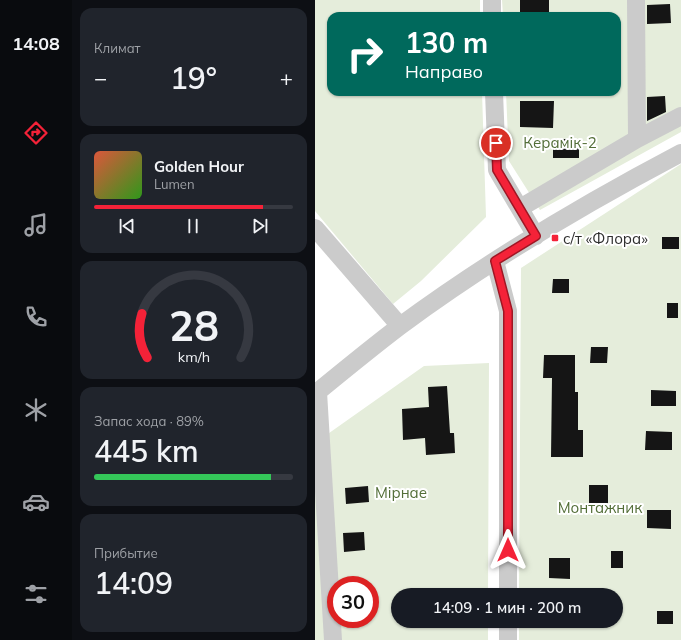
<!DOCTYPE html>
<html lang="ru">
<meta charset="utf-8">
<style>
:root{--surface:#171b24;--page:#20242c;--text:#f1f3f6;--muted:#9ea1a6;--line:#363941;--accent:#f42238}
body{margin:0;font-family:Mulish,sans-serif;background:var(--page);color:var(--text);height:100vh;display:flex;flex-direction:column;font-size:15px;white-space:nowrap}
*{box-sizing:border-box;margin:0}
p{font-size:13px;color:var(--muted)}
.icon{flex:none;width:22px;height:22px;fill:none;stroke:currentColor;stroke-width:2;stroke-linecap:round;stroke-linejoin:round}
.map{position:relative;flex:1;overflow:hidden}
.side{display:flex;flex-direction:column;gap:8px;padding:8px;background:#0d0f14;width:243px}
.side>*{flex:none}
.guide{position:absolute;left:12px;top:12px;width:294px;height:84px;border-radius:12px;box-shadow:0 1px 3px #0004;background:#00695c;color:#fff;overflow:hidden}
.speed{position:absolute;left:12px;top:576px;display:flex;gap:8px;font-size:20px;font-weight:700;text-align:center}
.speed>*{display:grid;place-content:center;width:52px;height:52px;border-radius:50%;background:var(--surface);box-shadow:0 1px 3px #0004;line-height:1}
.speed .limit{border:6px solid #d22;background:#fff;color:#111}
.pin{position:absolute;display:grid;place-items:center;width:34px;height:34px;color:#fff;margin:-17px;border:2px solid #fff;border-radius:50%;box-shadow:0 1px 4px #0007}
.me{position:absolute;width:44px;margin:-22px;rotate:0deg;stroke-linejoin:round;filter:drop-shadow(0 0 3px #0008)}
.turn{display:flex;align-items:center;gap:14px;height:84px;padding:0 12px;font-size:18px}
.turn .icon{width:52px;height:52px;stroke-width:2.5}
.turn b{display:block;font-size:28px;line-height:34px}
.big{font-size:30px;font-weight:600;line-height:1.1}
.side .tile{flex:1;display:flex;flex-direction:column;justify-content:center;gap:6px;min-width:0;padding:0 14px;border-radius:12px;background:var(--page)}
.side .dial{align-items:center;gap:0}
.dial svg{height:104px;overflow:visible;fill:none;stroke:var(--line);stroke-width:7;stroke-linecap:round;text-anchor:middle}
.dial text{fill:var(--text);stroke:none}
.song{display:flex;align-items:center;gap:12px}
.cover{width:48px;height:48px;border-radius:6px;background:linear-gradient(135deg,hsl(10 70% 55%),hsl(110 70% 35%))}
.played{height:4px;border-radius:2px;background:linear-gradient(90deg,var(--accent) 85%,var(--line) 85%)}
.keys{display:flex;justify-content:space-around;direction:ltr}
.heat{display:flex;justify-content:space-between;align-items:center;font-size:22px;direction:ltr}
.charge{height:6px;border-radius:3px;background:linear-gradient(90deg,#34c759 89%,var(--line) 0)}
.trip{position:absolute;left:76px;top:588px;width:232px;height:40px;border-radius:20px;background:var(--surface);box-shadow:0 1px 3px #0004;font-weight:600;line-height:40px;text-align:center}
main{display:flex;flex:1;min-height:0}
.tabs{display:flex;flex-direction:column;width:72px;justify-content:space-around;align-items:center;background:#090b0e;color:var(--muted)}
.tabs .icon{width:28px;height:28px}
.tabs .selected{color:var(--accent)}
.tabs b{font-size:18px;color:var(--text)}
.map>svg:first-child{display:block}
</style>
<main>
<nav class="tabs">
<b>14:08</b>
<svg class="icon selected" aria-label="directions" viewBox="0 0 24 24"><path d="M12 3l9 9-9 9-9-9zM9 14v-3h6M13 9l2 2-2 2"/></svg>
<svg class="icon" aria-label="music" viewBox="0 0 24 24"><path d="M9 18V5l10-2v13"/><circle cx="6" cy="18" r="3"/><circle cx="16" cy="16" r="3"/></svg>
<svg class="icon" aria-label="phone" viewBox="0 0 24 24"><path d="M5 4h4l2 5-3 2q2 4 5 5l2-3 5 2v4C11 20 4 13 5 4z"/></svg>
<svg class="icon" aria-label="climate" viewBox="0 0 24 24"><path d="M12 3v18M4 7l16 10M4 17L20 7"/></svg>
<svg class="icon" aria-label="car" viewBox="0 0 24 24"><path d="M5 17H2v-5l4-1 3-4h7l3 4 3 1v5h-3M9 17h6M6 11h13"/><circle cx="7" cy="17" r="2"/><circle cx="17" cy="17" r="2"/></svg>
<svg class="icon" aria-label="filters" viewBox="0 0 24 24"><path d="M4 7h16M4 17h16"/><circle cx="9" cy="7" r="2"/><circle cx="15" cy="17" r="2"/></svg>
</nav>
<section class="side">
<div class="tile"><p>Климат</p>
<div class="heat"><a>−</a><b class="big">19°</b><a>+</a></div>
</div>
<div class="tile">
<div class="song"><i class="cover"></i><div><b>Golden Hour</b><p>Lumen</p></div></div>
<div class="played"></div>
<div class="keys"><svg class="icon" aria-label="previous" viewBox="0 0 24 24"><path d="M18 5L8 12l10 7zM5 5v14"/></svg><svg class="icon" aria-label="pause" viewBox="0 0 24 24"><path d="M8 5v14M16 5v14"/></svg><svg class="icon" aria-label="next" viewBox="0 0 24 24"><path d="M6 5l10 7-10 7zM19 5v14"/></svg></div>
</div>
<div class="tile dial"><svg viewBox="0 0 100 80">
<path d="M14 69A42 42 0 1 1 86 69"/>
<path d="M14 69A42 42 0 0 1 10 35" stroke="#f42238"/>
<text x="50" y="56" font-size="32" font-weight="700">28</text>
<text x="50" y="72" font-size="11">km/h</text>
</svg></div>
<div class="tile"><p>Запас хода · 89%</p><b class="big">445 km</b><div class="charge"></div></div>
<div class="tile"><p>Прибытие</p><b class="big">14:09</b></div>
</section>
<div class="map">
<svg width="366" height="640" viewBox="0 0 366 640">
<rect width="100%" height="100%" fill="#fff"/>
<path fill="#e5eddb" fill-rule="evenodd" d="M 0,0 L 165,0 L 165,16 L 16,16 L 16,92 L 167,92 L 171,217 L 106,281 L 78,304 L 0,211 Z
M 187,0 L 366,0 L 366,132 L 225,210 L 194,161 L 191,92 L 302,92 L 302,16 L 188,16 Z
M 366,164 L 366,640 L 204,640 L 204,621 L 301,621 L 301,595 L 204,595 L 206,268 Z
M 174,363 L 173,595 L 83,595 L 83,621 L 173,621 L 173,640 L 0,640 L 0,443 L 109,366 ZM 21,585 L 55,585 L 55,619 L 21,619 Z"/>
<path fill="#151515" d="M 205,0 L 234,0 L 234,16 L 205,16 Z
M 355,4 L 356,23 L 332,24 L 332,5 Z
M 350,96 L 351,112 L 332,121 L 332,97 Z
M 205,101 L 239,101 L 238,128 L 205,127 Z
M 238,139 L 264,139 L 264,158 L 238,158 Z
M 347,237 L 364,237 L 364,249 L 347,249 Z
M 238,279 L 254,279 L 254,293 L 237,293 Z
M 352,303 L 363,303 L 363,318 L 352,318 Z
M 276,347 L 293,347 L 292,363 L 275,363 Z
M 229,355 L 260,355 L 260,392 L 263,392 L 263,430 L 268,430 L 268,457 L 236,457 L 237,378 L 228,378 Z
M 132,386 L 135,433 L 139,433 L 140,453 L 111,455 L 110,438 L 88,440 L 87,409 L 114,407 L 113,387 Z
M 336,390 L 361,391 L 361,406 L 336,406 Z
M 331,431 L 357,432 L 357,450 L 330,450 Z
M 274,485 L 293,485 L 293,503 L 274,503 Z
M 53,486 L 54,502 L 31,504 L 30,488 Z
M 332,510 L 356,510 L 356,529 L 332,528 Z
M 49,532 L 50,550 L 29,552 L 28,533 Z
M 296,551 L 308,551 L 308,568 L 296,568 Z
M 234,558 L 255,558 L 255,579 L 234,578 Z
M 342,611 L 358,611 L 358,624 L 342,624 Z"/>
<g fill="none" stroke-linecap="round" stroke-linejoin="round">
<path stroke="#cbcbcb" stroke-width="18" d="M 177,0 L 177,16
M 321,0 L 322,139
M 179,92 L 182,170 L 221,236
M 205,208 L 322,139 L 366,116
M 0,228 L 85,326
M 180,261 L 193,311 L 193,595
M 3,392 L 18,640
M 0,394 C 28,371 56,348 85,326 C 173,261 269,204 366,153
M 193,640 L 193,621"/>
</g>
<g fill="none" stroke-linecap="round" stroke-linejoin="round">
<defs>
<path id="route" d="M 181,143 L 182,170 L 221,236 L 180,261 L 193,311 L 193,550"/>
</defs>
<use href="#route" stroke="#9f1624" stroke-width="10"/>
<use href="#route" stroke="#f42238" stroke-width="7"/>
</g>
<rect fill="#f42238" stroke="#fff" stroke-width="1.5" x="236" y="234" width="8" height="8" rx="2"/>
<g text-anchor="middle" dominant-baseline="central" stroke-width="4" stroke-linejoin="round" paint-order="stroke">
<g font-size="15" fill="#536e38" stroke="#fff">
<text x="245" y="142">Керамік-2</text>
<text x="86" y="492">Мірнае</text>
<text x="285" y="507">Монтажник</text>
</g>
<g font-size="15" fill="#2e2e2e" stroke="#fff" text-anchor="start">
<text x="248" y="238">с/т «Флора»</text>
</g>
</g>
</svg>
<div class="speed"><div class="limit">30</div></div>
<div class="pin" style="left:181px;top:143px;background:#d93025"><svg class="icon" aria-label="arrive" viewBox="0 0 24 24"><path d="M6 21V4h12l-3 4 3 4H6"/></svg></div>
<svg class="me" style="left:193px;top:550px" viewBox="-20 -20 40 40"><path d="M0-17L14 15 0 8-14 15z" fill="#f42238" stroke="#fff" stroke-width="4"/></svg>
<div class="trip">14:09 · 1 мин · 200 m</div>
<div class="guide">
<div class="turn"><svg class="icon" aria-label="right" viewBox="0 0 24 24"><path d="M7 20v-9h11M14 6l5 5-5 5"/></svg><div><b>130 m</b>Направо</div></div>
</div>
</div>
</main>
